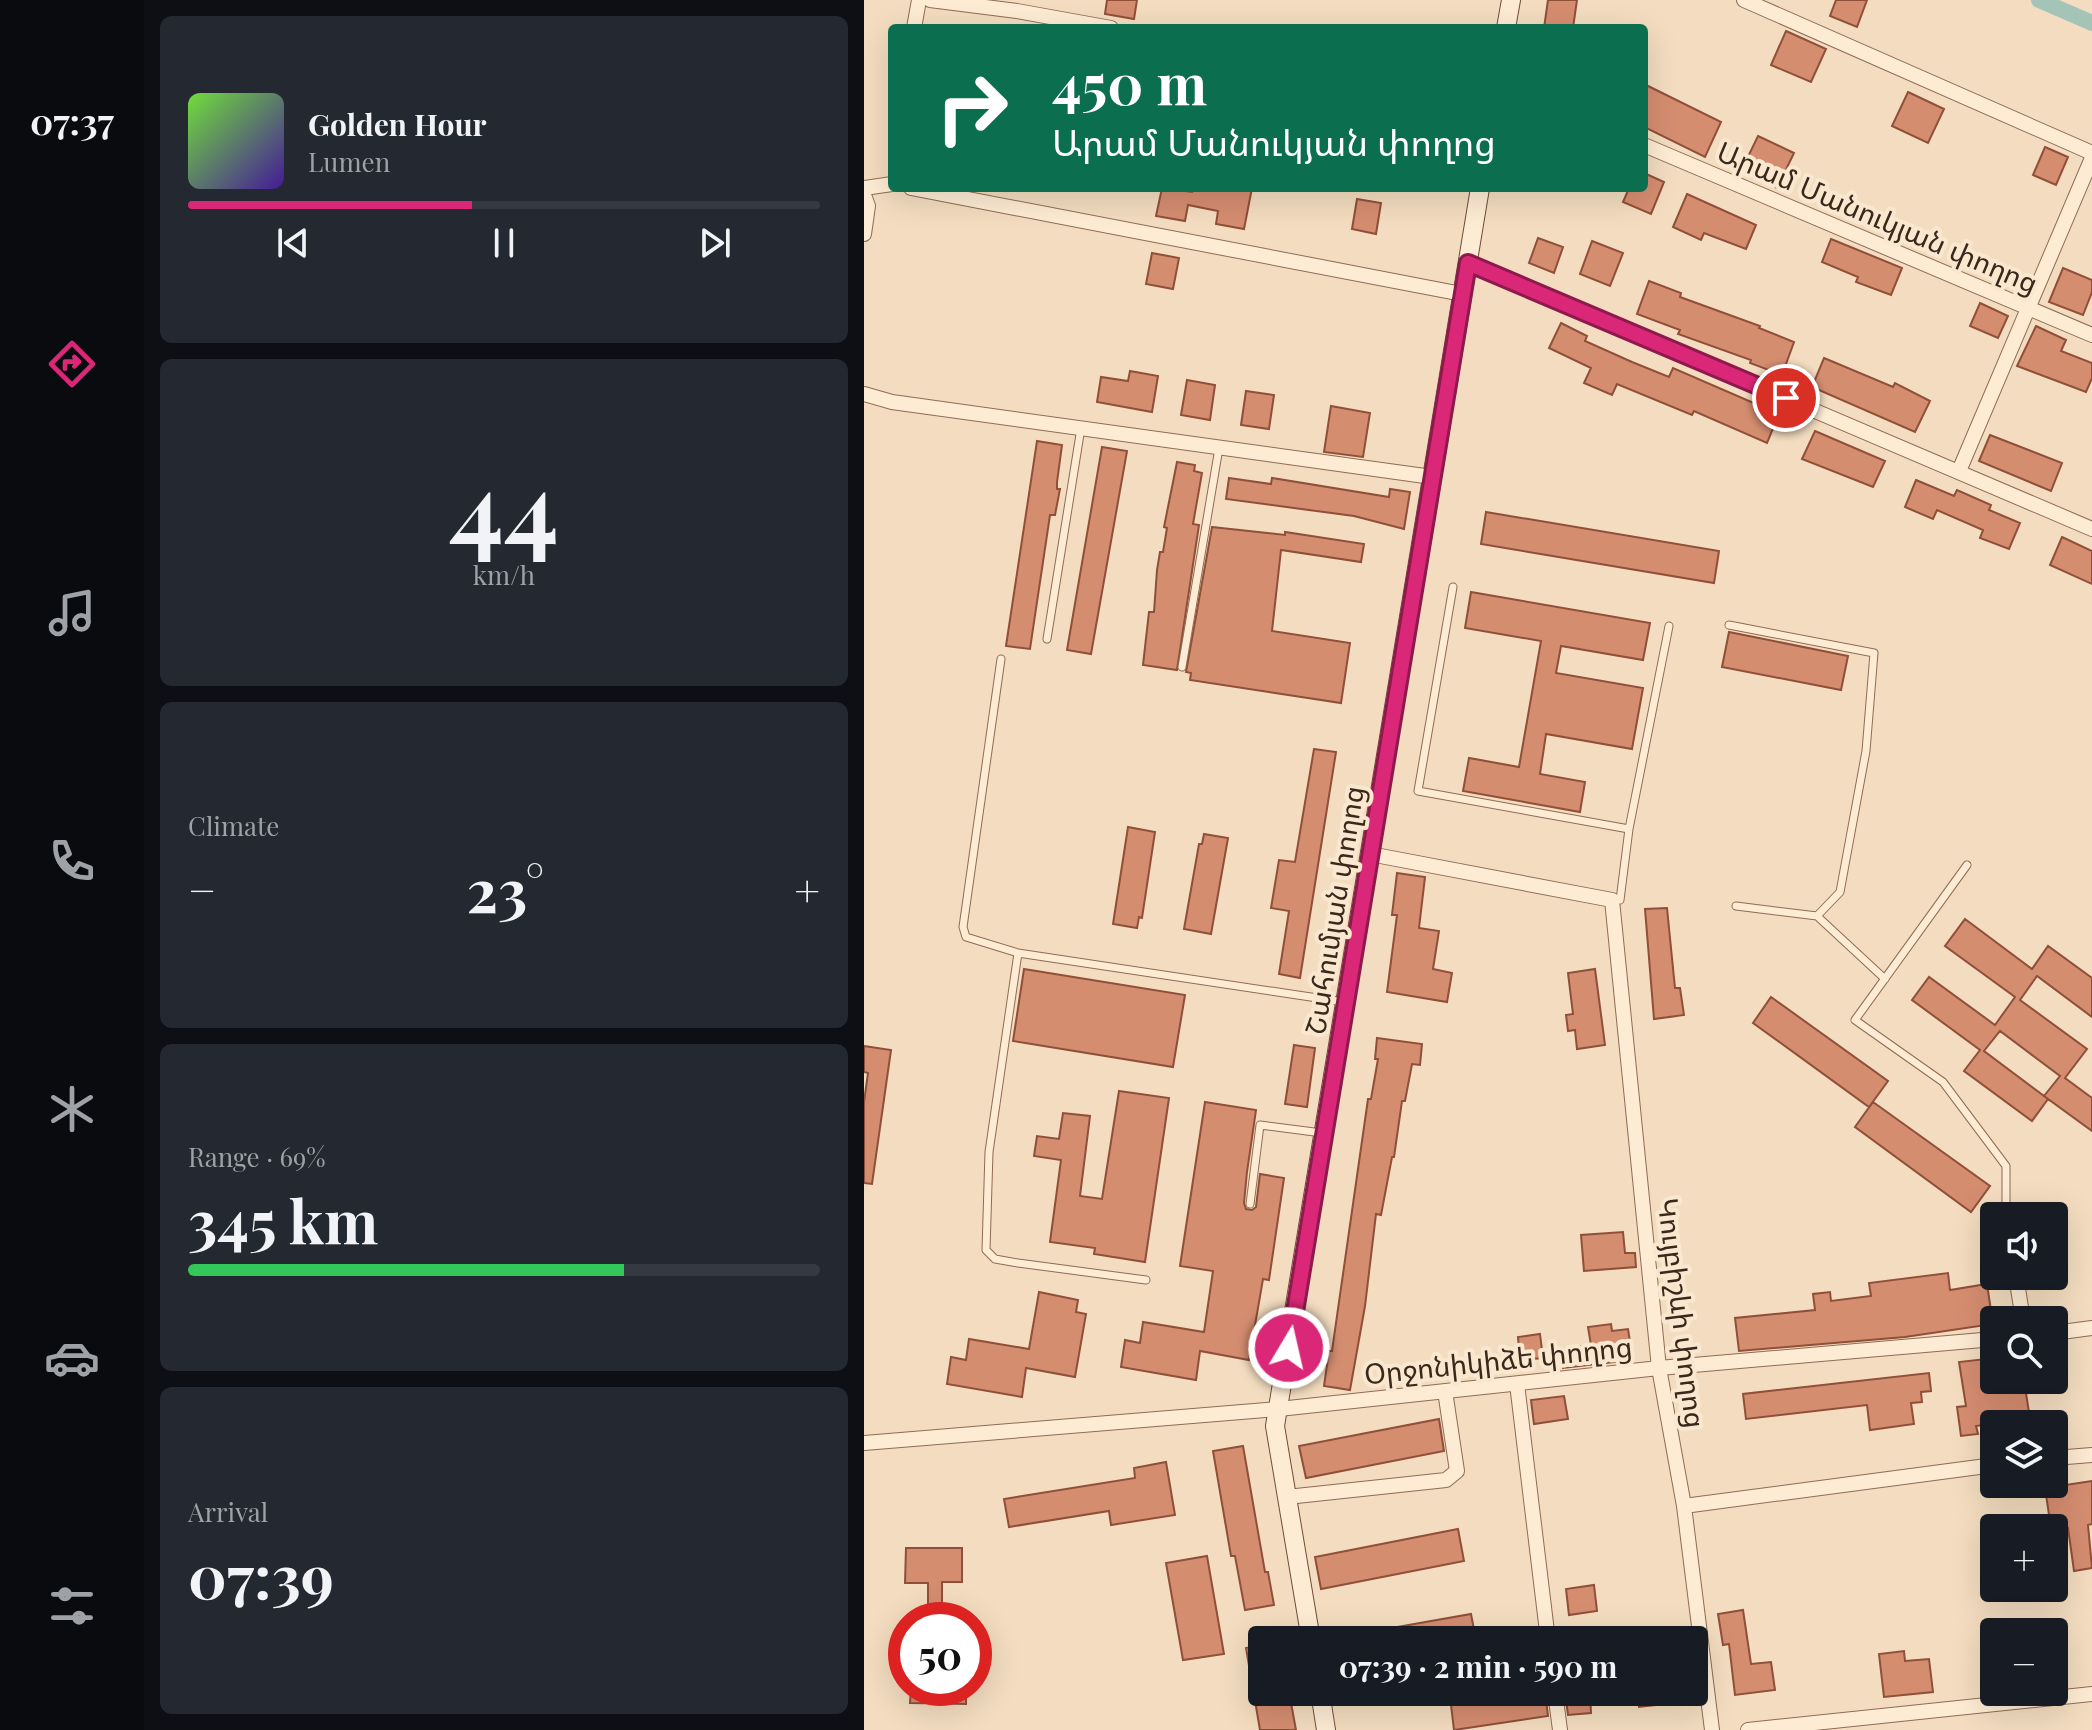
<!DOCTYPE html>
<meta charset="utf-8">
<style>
:root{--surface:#171b24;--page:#242831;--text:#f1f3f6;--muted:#9ea1a6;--line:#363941;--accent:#db2777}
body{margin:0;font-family:"Playfair Display","Noto Sans Armenian",serif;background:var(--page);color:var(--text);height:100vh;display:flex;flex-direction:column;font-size:30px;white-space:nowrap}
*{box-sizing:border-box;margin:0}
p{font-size:26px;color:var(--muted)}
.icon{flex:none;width:44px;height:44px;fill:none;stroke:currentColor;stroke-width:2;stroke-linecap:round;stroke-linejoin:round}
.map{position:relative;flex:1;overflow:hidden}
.panel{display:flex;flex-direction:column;gap:16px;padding:16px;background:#0d0f14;width:720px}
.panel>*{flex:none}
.hud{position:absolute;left:24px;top:24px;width:760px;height:168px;border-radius:8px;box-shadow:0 8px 32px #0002;background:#0b6e4f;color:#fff;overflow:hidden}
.fabs{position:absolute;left:1116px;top:1202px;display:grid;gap:16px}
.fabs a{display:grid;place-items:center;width:88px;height:88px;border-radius:8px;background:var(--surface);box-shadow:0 8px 32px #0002;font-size:40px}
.speed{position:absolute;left:24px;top:1602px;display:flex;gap:16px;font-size:40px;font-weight:700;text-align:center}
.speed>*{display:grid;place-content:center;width:104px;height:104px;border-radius:50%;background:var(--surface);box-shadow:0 8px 32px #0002;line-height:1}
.speed .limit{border:12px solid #d22;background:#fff;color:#111}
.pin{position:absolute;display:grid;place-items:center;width:68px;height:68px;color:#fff;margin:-34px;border:4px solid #fff;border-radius:50%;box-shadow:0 2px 8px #0007}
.me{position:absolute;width:88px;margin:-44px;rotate:9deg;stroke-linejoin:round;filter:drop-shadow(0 0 6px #0008)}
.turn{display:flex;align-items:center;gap:28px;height:168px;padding:0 32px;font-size:36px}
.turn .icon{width:104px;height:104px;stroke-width:2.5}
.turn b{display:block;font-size:56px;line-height:68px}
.big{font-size:60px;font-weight:700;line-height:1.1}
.panel .widget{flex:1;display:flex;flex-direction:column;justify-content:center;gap:12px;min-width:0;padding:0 28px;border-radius:12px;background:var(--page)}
.panel .dial{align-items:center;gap:0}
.dial b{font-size:104px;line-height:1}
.song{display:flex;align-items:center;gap:24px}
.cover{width:96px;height:96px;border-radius:12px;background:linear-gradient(135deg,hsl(100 70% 55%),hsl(260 70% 35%))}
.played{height:8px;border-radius:4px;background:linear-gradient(90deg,var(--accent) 45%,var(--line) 45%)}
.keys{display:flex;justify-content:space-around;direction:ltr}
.heat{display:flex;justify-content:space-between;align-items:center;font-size:44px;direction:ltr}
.charge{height:12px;border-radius:6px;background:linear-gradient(90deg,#34c759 69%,var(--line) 0)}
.trip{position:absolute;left:384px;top:1626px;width:460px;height:80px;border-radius:8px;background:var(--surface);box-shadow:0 8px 32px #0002;font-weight:700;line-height:80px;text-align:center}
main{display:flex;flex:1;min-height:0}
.menu{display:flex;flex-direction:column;width:144px;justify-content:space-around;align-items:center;background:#090b0e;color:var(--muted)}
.menu .icon{width:56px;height:56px}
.menu .on{color:var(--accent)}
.menu b{font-size:36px;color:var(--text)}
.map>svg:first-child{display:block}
</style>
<main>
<nav class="menu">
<b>07:37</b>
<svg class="icon on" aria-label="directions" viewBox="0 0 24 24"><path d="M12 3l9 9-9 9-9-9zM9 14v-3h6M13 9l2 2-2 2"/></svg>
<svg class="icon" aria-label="music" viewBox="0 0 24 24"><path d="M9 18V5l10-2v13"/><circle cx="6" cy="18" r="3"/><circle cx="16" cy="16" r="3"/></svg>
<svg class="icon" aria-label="phone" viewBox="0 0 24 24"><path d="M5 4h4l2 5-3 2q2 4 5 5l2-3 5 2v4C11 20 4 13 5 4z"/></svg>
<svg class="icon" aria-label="climate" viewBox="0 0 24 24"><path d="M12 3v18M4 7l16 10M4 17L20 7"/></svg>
<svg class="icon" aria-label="car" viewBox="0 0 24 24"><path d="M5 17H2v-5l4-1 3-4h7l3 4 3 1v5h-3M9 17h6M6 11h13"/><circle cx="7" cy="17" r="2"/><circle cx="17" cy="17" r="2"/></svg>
<svg class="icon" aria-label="filters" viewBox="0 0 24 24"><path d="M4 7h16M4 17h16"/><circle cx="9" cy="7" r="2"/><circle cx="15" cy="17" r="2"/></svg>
</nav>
<section class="panel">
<div class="widget">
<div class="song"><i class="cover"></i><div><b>Golden Hour</b><p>Lumen</p></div></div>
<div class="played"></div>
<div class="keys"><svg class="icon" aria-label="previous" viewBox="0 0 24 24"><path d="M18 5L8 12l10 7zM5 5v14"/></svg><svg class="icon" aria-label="pause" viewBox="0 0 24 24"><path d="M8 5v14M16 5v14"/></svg><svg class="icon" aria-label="next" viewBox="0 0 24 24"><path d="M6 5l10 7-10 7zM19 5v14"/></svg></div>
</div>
<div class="widget dial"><b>44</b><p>km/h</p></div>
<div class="widget"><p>Climate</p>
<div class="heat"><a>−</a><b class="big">23°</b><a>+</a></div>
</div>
<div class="widget"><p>Range · 69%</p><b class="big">345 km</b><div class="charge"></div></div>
<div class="widget"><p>Arrival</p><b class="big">07:39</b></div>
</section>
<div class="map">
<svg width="1228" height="1730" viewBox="0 0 1228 1730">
<rect width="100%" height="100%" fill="#f3dcbf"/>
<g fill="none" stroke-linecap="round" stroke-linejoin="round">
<path stroke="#a3c4b6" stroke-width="16" d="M 1175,0 L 1228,23"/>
</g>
<path fill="#d58d70" stroke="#904f38" stroke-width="2" d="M 243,0 L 273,0 L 270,19 L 241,14 Z
M 684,0 L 713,0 L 709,28 L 680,28 Z
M 972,0 L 1003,0 L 993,27 L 966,16 Z
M 922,31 L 962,49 L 947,82 L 907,65 Z
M 780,84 L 857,122 L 841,157 L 780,127 Z
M 1044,92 L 1080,109 L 1064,143 L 1028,126 Z
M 894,136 L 930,153 L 913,188 L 877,171 Z
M 1181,147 L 1204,157 L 1192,185 L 1169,175 Z
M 780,173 L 800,182 L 787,214 L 759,202 L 765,188 L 780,188 Z
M 298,188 L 328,192 L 329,188 L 388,188 L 380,229 L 352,224 L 354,211 L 324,205 L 321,221 L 292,216 Z
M 823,194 L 892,225 L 882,249 L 840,233 L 837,240 L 809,227 Z
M 493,199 L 517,203 L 512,234 L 488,229 Z
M 674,238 L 699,247 L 690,273 L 665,263 Z
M 967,239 L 1038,268 L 1027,295 L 992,282 L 994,277 L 958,262 Z
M 728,241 L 759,253 L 746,286 L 716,274 Z
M 288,253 L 315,258 L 309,289 L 282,284 Z
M 1199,268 L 1228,280 L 1228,292 L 1219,315 L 1185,302 Z
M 785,281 L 817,293 L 816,297 L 896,326 L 895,328 L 930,342 L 918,375 L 886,363 L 887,360 L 814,334 L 816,330 L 773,314 Z
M 1116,303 L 1144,316 L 1134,338 L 1106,326 Z
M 697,323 L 723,336 L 721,341 L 768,362 L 805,377 L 809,368 L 915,414 L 903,443 L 830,411 L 828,415 L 753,384 L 748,395 L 720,383 L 727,368 L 685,348 Z
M 1172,326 L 1202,340 L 1197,351 L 1228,363 L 1228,378 L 1222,392 L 1153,366 Z
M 960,358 L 1029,387 L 1031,383 L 1066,401 L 1051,432 L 948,387 Z
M 266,371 L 294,376 L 288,412 L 233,402 L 237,377 L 264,381 Z
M 323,380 L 351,385 L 346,420 L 317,415 Z
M 382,391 L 410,395 L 405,429 L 377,425 Z
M 467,406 L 506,413 L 499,457 L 460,452 Z
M 951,431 L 1021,461 L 1009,487 L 938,459 Z
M 1126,435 L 1198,463 L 1187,491 L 1115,461 Z
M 173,441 L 198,445 L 193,482 L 193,489 L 196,489 L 191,515 L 186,515 L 166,649 L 142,646 Z
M 238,447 L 263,451 L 227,654 L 203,650 Z
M 313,462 L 331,465 L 330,471 L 338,473 L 329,524 L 335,525 L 313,670 L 279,665 L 285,612 L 290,612 L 293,570 L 296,552 L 299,552 L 303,528 L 300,527 Z
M 365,478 L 407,484 L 408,478 L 525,497 L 526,489 L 546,492 L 540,529 L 490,516 L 362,499 Z
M 1052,480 L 1090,496 L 1093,490 L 1127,505 L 1125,510 L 1156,523 L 1145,549 L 1116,538 L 1119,530 L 1073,510 L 1069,519 L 1041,507 Z
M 622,512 L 855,551 L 850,583 L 617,544 Z
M 348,527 L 421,535 L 421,532 L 500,544 L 497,562 L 417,550 L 408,631 L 486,643 L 477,703 L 326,680 L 327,673 L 322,672 Z
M 1198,537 L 1228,551 L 1228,584 L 1186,565 Z
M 607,592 L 786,623 L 779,660 L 697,646 L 692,673 L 779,688 L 768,749 L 682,734 L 676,774 L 721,782 L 716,812 L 599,791 L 605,758 L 655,767 L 677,641 L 601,628 Z
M 865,632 L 984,656 L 977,690 L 858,667 Z
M 450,749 L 472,752 L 436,978 L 415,974 L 425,911 L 407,908 L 415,860 L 431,862 Z
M 264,827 L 291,832 L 278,918 L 275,917 L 273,928 L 249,924 Z
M 340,834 L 364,838 L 347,934 L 320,929 L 335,844 L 338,844 Z
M 533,873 L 561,877 L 555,928 L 575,931 L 569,969 L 588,973 L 583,1002 L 523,992 L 533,915 L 528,915 Z
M 803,908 L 811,988 L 816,988 L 820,1015 L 790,1019 L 781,909 Z
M 1101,919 L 1168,969 L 1184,946 L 1228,978 L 1228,1017 L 1173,976 L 1156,1000 L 1223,1049 L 1201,1078 L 1228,1098 L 1228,1131 L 1180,1096 L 1196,1076 L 1136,1031 L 1120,1051 L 1184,1099 L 1168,1121 L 1100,1071 L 1116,1050 L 1048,1000 L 1065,977 L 1131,1025 L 1151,997 L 1081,946 Z
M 160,969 L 321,995 L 309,1067 L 149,1041 Z
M 731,969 L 741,1045 L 713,1049 L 711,1030 L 704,1031 L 702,1015 L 709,1014 L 704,973 Z
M 907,997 L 1024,1081 L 1005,1107 L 889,1023 Z
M 513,1038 L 558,1044 L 556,1065 L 548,1064 L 541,1101 L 538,1101 L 530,1157 L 528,1157 L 517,1215 L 512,1214 L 501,1306 L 486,1390 L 460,1386 L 465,1351 L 468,1351 L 504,1099 L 507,1099 L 514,1059 L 511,1059 Z
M 430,1045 L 451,1048 L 443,1107 L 421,1104 Z
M 0,1046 L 27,1050 L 8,1184 L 0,1183 L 0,1102 L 4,1073 L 0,1072 Z
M 255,1091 L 305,1098 L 281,1262 L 230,1254 L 231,1248 L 186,1242 L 197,1160 L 170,1156 L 173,1136 L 195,1139 L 199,1113 L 226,1116 L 216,1196 L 238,1199 Z
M 341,1102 L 392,1110 L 383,1172 L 380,1203 L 382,1209 L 388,1210 L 392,1207 L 396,1174 L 420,1178 L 405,1280 L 399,1279 L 385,1360 L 336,1351 L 332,1380 L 257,1367 L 261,1340 L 276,1343 L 279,1322 L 340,1332 L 349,1271 L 316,1266 Z
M 1009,1102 L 1126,1186 L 1107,1212 L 991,1127 Z
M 759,1232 L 761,1253 L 771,1253 L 772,1267 L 720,1271 L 717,1235 Z
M 1084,1273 L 1086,1290 L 1123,1284 L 1129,1324 L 1041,1337 L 875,1351 L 871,1318 L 951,1310 L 949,1294 L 966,1292 L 967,1301 L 1007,1296 L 1005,1283 Z
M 175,1292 L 214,1300 L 212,1312 L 222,1314 L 211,1377 L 162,1368 L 158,1397 L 83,1384 L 87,1357 L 102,1360 L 105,1339 L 165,1349 Z
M 747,1324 L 748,1331 L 764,1329 L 769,1360 L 699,1368 L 696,1349 L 727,1345 L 724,1327 Z
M 676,1334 L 679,1358 L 656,1360 L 654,1337 Z
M 1130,1358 L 1130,1380 L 1160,1380 L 1166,1419 L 1112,1426 L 1114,1434 L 1097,1436 L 1093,1407 L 1102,1406 L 1095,1362 Z
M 1065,1373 L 1067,1391 L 1057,1392 L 1058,1402 L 1047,1403 L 1050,1424 L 1006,1430 L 1003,1405 L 882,1419 L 879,1394 Z
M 700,1396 L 704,1419 L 670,1424 L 667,1400 Z
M 575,1419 L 580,1451 L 442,1478 L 435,1446 Z
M 379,1446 L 401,1572 L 404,1572 L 410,1605 L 381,1610 L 371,1556 L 367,1556 L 349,1451 Z
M 302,1462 L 311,1515 L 247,1525 L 245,1511 L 145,1527 L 140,1499 L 271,1478 L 270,1468 Z
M 1228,1481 L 1228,1524 L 1224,1525 L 1228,1568 L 1210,1571 L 1204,1528 L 1190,1530 L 1187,1528 L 1181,1488 Z
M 594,1529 L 600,1561 L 457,1589 L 451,1557 Z
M 42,1548 L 98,1548 L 98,1582 L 78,1582 L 78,1620 L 64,1620 L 64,1583 L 41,1583 Z
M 343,1556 L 360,1654 L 319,1660 L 302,1563 Z
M 730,1585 L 733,1611 L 705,1615 L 702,1589 Z
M 879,1610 L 887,1664 L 907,1662 L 911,1690 L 871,1695 L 865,1644 L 859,1645 L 854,1614 Z
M 607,1614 L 612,1640 L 499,1640 L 499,1633 Z
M 398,1645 L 398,1692 L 425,1692 L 432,1730 L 396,1730 L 382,1648 Z
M 1040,1651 L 1041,1661 L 1065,1659 L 1069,1692 L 1020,1697 L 1015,1654 Z
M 47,1688 L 102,1688 L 102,1704 L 46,1703 Z
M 624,1692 L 681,1692 L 684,1716 L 590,1730 L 587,1705 L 625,1701 Z
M 701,1692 L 726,1692 L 727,1713 L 704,1715 Z
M 773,1692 L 826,1692 L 827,1701 L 775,1707 Z"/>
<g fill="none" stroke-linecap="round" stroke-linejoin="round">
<defs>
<path id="service" d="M 589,587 L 554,791 L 765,829
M 865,625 L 1010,653 L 1002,751 L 976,892 L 953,916
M 183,639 L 217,428
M 137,659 L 99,927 L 102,937 L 154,953 L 480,1002
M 318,667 L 355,448
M 1103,865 L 991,1020 L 1079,1082 L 1142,1166 L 1142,1216
M 756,900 L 765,829 L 805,626
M 872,906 L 953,916 L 1021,979
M 154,953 L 125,1152 L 122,1250 L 131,1259 L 154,1263 L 282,1280
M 386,1204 L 396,1125 L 458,1133"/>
<path id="minor" d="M 66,0 L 153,11 L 247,28
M 880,0 L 1228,153
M 50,28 L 55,0
M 780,145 L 1228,335
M 0,188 L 28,184
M 47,188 L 598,294
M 0,195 L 4,206 L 0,234
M 604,263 L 1228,529
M 0,394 L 28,402 L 568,477
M 1095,471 L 1228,158
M 506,854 L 748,900 L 795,1368 L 820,1506 L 848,1730
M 1152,1276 L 1159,1320
M 1190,1333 L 1228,1328
M 653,1384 L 684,1640
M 0,1443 L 415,1409 L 795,1368 L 1130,1339
M 1190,1458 L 1228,1455
M 423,1497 L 582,1480 L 593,1471 L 581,1391
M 820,1506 L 1130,1465
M 691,1692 L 696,1730
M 884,1730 L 1228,1694"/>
<path id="secondary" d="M 642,28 L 647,0
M 447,1640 L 411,1426 L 616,188
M 456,1692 L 462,1730"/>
</defs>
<use href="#service" stroke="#8e6c55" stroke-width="9"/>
<use href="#minor" stroke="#8e6c55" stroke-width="16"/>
<use href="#secondary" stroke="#6f4d38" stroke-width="20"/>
<use href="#service" stroke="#fdebd3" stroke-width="7"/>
<use href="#minor" stroke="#fdebd3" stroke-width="14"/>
<use href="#secondary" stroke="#fdebd3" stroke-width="18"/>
</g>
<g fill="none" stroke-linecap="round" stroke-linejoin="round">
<defs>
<path id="route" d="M 425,1348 L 604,263 L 922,398"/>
</defs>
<use href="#route" stroke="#8e194d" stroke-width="20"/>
<use href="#route" stroke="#db2777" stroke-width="14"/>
</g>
<g text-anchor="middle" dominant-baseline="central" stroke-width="8" stroke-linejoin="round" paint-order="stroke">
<g font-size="28" fill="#3c271b" stroke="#f9e8cf">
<text transform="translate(1014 216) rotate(23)">Արամ Մանուկյան փողոց</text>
<text transform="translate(469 910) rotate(-81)">Շահումյան փողոց</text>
<text transform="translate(819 1313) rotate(83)">Կույբիշևի փողոց</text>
<text transform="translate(634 1359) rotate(-6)">Օրջոնիկիձե փողոց</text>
</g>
</g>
</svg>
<div class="fabs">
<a><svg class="icon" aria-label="sound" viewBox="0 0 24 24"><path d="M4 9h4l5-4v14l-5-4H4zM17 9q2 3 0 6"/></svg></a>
<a><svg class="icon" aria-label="search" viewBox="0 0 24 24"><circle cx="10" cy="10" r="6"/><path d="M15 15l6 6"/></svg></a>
<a><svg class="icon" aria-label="layers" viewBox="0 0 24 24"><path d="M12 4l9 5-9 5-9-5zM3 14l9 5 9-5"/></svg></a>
<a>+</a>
<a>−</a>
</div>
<div class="speed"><div class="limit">50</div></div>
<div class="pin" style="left:922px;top:398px;background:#d93025"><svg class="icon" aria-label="arrive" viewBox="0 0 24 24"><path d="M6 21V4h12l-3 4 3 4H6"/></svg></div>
<svg class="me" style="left:425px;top:1348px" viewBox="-20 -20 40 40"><circle r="17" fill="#db2777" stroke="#fff" stroke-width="3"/><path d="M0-11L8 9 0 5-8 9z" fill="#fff"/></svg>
<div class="trip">07:39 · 2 min · 590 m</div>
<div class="hud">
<div class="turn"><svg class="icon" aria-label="right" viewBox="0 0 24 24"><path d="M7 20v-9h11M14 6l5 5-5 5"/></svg><div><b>450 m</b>Արամ Մանուկյան փողոց</div></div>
</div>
</div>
</main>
